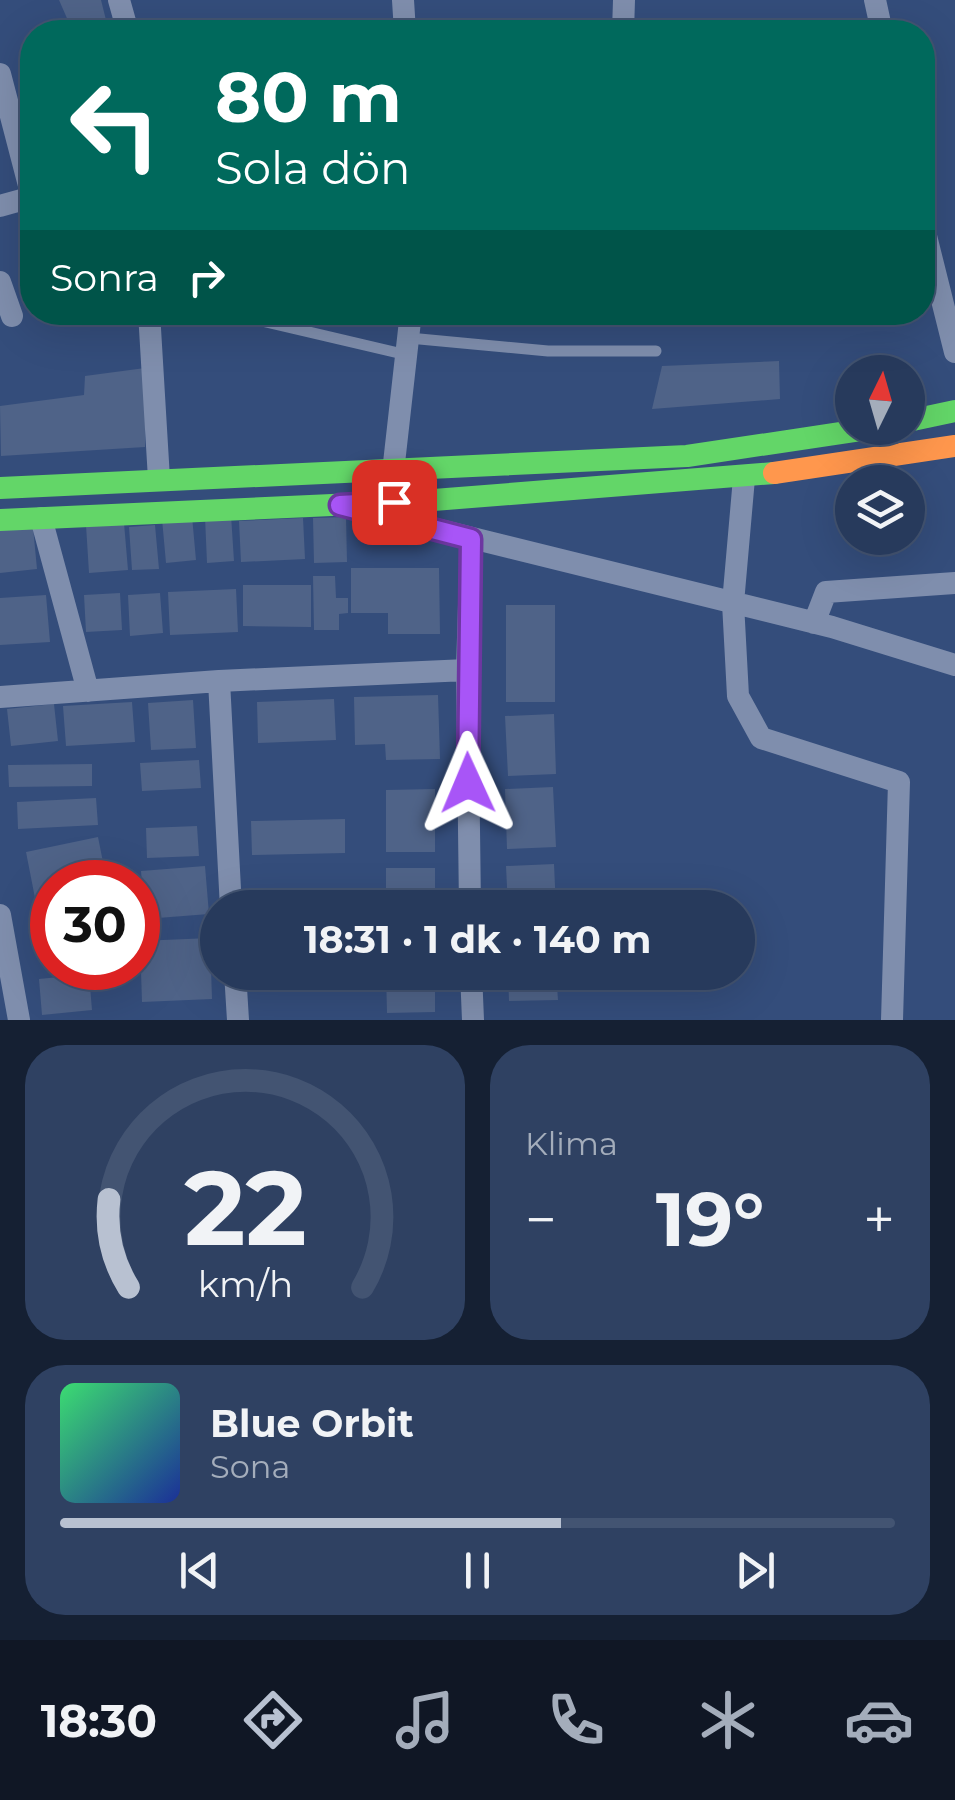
<!DOCTYPE html>
<html lang="tr">
<meta charset="utf-8">
<style>
:root{--surface:#273a5c;--page:#2f4162;--text:#f1f3f6;--muted:#a4adbb;--line:#435472;--accent:#b8c1d1}
body{margin:0;font-family:Montserrat,sans-serif;background:var(--page);color:var(--text);height:100vh;display:flex;flex-direction:column;font-size:38px;white-space:nowrap}
*{box-sizing:border-box;margin:0}
p{font-size:32px;color:var(--muted)}
.icon{flex:none;width:55px;height:55px;fill:none;stroke:currentColor;stroke-width:2;stroke-linecap:round;stroke-linejoin:round}
.map{position:relative;height:1020px;overflow:hidden}
.sheet{display:flex;flex-direction:column;gap:25px;padding:25px;background:#152033;flex:1}
.sheet>*{flex:none}
.hud{position:absolute;left:20px;top:20px;width:915px;height:305px;border-radius:40px;box-shadow:0 10px 40px #0002,0 0 0 2px var(--line);background:#00695c;color:#fff;overflow:hidden}
.needle{width:65px;rotate:5deg}
.tools{position:absolute;left:835px;top:355px;display:grid;gap:20px}
.tools a{display:grid;place-items:center;width:90px;height:90px;border-radius:50%;background:var(--surface);box-shadow:0 10px 40px #0002,0 0 0 2px var(--line);font-size:50px}
.speed{position:absolute;left:30px;top:860px;display:flex;gap:20px;font-size:50px;font-weight:700;text-align:center}
.speed>*{display:grid;place-content:center;width:130px;height:130px;border-radius:50%;background:var(--surface);box-shadow:0 10px 40px #0002,0 0 0 2px var(--line);line-height:1}
.speed .limit{border:15px solid #d22;background:#fff;color:#111}
.pin{position:absolute;display:grid;place-items:center;width:85px;height:85px;color:#fff;margin:-42px;border-radius:20px;box-shadow:0 5px 15px #0006}
.me{position:absolute;width:110px;margin:-55px;rotate:359deg;stroke-linejoin:round;filter:drop-shadow(0 0 8px #0008)}
.turn{display:flex;align-items:center;gap:35px;height:210px;padding:0 30px;font-size:45px}
.turn .icon{width:130px;height:130px;stroke-width:2.5}
.turn b{display:block;font-size:70px;line-height:85px}
.then{display:flex;align-items:center;height:95px;padding:0 30px;background:#0003;gap:20px;font-size:38px}
.big{font-size:75px;font-weight:700;line-height:1.1}
.sheet .card{flex:1;display:flex;flex-direction:column;justify-content:center;gap:15px;min-width:0;padding:0 35px;border-radius:40px;background:var(--page)}
.sheet .dial{align-items:center;gap:0}
.dial svg{height:260px;overflow:visible;fill:none;stroke:var(--line);stroke-width:7;stroke-linecap:round;text-anchor:middle}
.dial text{fill:var(--text);stroke:none}
.song{display:flex;align-items:center;gap:30px}
.cover{width:120px;height:120px;border-radius:15px;background:linear-gradient(135deg,hsl(140 70% 55%),hsl(230 70% 35%))}
.played{height:10px;border-radius:5px;background:linear-gradient(90deg,var(--accent) 60%,var(--line) 60%)}
.keys{display:flex;justify-content:space-around;direction:ltr}
.heat{display:flex;justify-content:space-between;align-items:center;font-size:55px;direction:ltr}
.sheet .tiles{flex:1;display:grid;gap:25px;grid-template-columns:1fr 1fr}
.card:last-child{grid-column:span 2}
.trip{position:absolute;left:200px;top:890px;width:555px;height:100px;border-radius:50px;background:var(--surface);box-shadow:0 10px 40px #0002,0 0 0 2px var(--line);font-weight:700;line-height:100px;text-align:center}
.tabs{display:flex;height:160px;justify-content:space-around;align-items:center;background:#101725;color:var(--muted)}
.tabs .icon{width:70px;height:70px}
.tabs .selected{color:var(--accent)}
.tabs b{font-size:45px;color:var(--text)}
.map>svg:first-child{display:block}
</style>
<div class="map">
<svg width="955" height="1020" viewBox="0 0 955 1020">
<rect width="100%" height="100%" fill="#344d7b"/>
<path fill="#4f6388" d="M 59,0 L 101,0 L 109,32 L 73,32 Z
M 779,361 L 780,399 L 652,409 L 662,366 Z
M 145,368 L 145,447 L 1,456 L 0,406 L 84,395 L 85,376 Z
M 231,515 L 234,561 L 207,563 L 205,517 Z
M 192,516 L 196,560 L 166,563 L 162,519 Z
M 346,517 L 347,562 L 314,563 L 313,518 Z
M 303,518 L 305,559 L 241,562 L 239,521 Z
M 124,523 L 128,570 L 89,573 L 86,525 Z
M 155,525 L 159,569 L 132,570 L 129,527 Z
M 33,527 L 37,569 L 0,573 L 0,530 Z
M 351,568 L 439,568 L 440,634 L 388,634 L 388,613 L 351,613 Z
M 313,576 L 335,576 L 336,598 L 348,598 L 348,613 L 339,614 L 339,630 L 314,630 Z
M 243,585 L 311,585 L 311,627 L 243,626 Z
M 236,589 L 238,632 L 170,635 L 168,592 Z
M 120,593 L 122,630 L 86,632 L 84,595 Z
M 160,593 L 163,633 L 130,636 L 128,595 Z
M 46,595 L 50,642 L 0,645 L 0,598 Z
M 506,605 L 555,605 L 555,702 L 506,702 Z
M 438,695 L 440,759 L 386,760 L 385,744 L 355,745 L 354,697 Z
M 334,699 L 336,740 L 258,743 L 257,702 Z
M 193,700 L 196,748 L 151,750 L 148,703 Z
M 132,702 L 135,742 L 66,746 L 63,706 Z
M 54,704 L 58,741 L 11,746 L 7,709 Z
M 554,714 L 556,774 L 508,776 L 505,716 Z
M 199,760 L 201,788 L 142,791 L 140,763 Z
M 92,764 L 92,786 L 9,787 L 8,765 Z
M 553,787 L 556,847 L 507,849 L 505,789 Z
M 435,789 L 435,852 L 386,852 L 386,790 Z
M 96,798 L 98,825 L 18,829 L 17,802 Z
M 345,819 L 345,853 L 252,855 L 251,821 Z
M 197,826 L 199,856 L 147,858 L 146,828 Z
M 98,837 L 107,882 L 52,882 L 52,895 L 35,898 L 26,852 Z
M 554,864 L 556,908 L 508,908 L 506,866 Z
M 205,866 L 209,914 L 145,919 L 141,871 Z
M 386,868 L 435,868 L 435,908 L 386,908 Z
M 52,907 L 52,937 L 35,939 L 32,909 Z
M 210,938 L 212,999 L 142,1002 L 140,941 Z
M 386,972 L 435,972 L 435,1012 L 387,1013 Z
M 508,972 L 556,972 L 558,1000 L 509,1001 Z
M 89,974 L 92,1010 L 42,1015 L 39,979 Z"/>
<g fill="none" stroke-linecap="round" stroke-linejoin="round">
<path stroke="#7f8ead" stroke-width="11" d="M 224,312 L 407,355
M 409,338 L 548,351 L 656,351"/>
<path stroke="#7f8ead" stroke-width="22" d="M 119,0 L 128,32
M 403,0 L 405,32
M 875,0 L 882,32
M 623,32 L 624,0
M 0,74 L 32,197 L 0,206
M 922,220 L 955,352
M 0,282 L 12,316
M 149,312 L 159,479
M 393,472 L 411,312
M 744,478 L 733,603 L 738,696 L 761,738 L 899,782 L 892,1020
M 363,511 L 832,627 L 955,665
M 41,518 L 88,691
M 814,623 L 826,592 L 955,583
M 219,681 L 231,908
M 0,697 L 219,681 L 467,670
M 470,908 L 467,670 L 471,539
M 0,915 L 19,1020
M 235,972 L 238,1020
M 471,972 L 473,1020"/>
<path stroke="#63d668" stroke-width="22" d="M 908,421 L 955,411
M 0,488 L 687,456 L 874,428
M 0,520 L 421,501 L 774,473"/>
<path stroke="#ff974d" stroke-width="22" d="M 774,473 L 955,446"/>
</g>
<g fill="none" stroke-linecap="round" stroke-linejoin="round">
<defs>
<path id="route" d="M 394,502 L 340,505 L 471,539 L 468,783"/>
</defs>
<use href="#route" stroke="#6d37a1" stroke-width="25"/>
<use href="#route" stroke="#a855f7" stroke-width="18"/>
</g>
</svg>
<div class="tools">
<a><svg class="needle" viewBox="-14 -14 28 28"><path d="M0-13l5 13h-10z" fill="#e53935"/><path d="M0 13l5-13h-10z" fill="#a4adbb"/></svg></a>
<a><svg class="icon" aria-label="layers" viewBox="0 0 24 24"><path d="M12 4l9 5-9 5-9-5zM3 14l9 5 9-5"/></svg></a>
</div>
<div class="speed"><div class="limit">30</div></div>
<div class="pin" style="left:394px;top:502px;background:#d93025"><svg class="icon" aria-label="arrive" viewBox="0 0 24 24"><path d="M6 21V4h12l-3 4 3 4H6"/></svg></div>
<svg class="me" style="left:468px;top:783px" viewBox="-20 -20 40 40"><path d="M0-17L14 15 0 8-14 15z" fill="#a855f7" stroke="#fff" stroke-width="4"/></svg>
<div class="trip">18:31 · 1 dk · 140 m</div>
<div class="hud">
<div class="turn"><svg class="icon" aria-label="left" viewBox="0 0 24 24"><path d="M17 20v-9H6M10 6l-5 5 5 5"/></svg><div><b>80 m</b>Sola dön</div></div>
<div class="then">Sonra<svg class="icon" aria-label="right" viewBox="0 0 24 24"><path d="M7 20v-9h11M14 6l5 5-5 5"/></svg></div>
</div>
</div>
<section class="sheet">
<div class="tiles">
<div class="card dial"><svg viewBox="0 0 100 80">
<path d="M14 69A42 42 0 1 1 86 69"/>
<path d="M14 69A42 42 0 0 1 8 42" stroke="#b8c1d1"/>
<text x="50" y="56" font-size="32" font-weight="700">22</text>
<text x="50" y="72" font-size="11">km/h</text>
</svg></div>
<div class="card"><p>Klima</p>
<div class="heat"><a>−</a><b class="big">19°</b><a>+</a></div>
</div>
<div class="card">
<div class="song"><i class="cover"></i><div><b>Blue Orbit</b><p>Sona</p></div></div>
<div class="played"></div>
<div class="keys"><svg class="icon" aria-label="previous" viewBox="0 0 24 24"><path d="M18 5L8 12l10 7zM5 5v14"/></svg><svg class="icon" aria-label="pause" viewBox="0 0 24 24"><path d="M8 5v14M16 5v14"/></svg><svg class="icon" aria-label="next" viewBox="0 0 24 24"><path d="M6 5l10 7-10 7zM19 5v14"/></svg></div>
</div>
</div>
</section>
<nav class="tabs">
<b>18:30</b>
<svg class="icon selected" aria-label="directions" viewBox="0 0 24 24"><path d="M12 3l9 9-9 9-9-9zM9 14v-3h6M13 9l2 2-2 2"/></svg>
<svg class="icon" aria-label="music" viewBox="0 0 24 24"><path d="M9 18V5l10-2v13"/><circle cx="6" cy="18" r="3"/><circle cx="16" cy="16" r="3"/></svg>
<svg class="icon" aria-label="phone" viewBox="0 0 24 24"><path d="M5 4h4l2 5-3 2q2 4 5 5l2-3 5 2v4C11 20 4 13 5 4z"/></svg>
<svg class="icon" aria-label="climate" viewBox="0 0 24 24"><path d="M12 3v18M4 7l16 10M4 17L20 7"/></svg>
<svg class="icon" aria-label="car" viewBox="0 0 24 24"><path d="M5 17H2v-5l4-1 3-4h7l3 4 3 1v5h-3M9 17h6M6 11h13"/><circle cx="7" cy="17" r="2"/><circle cx="17" cy="17" r="2"/></svg>
</nav>
